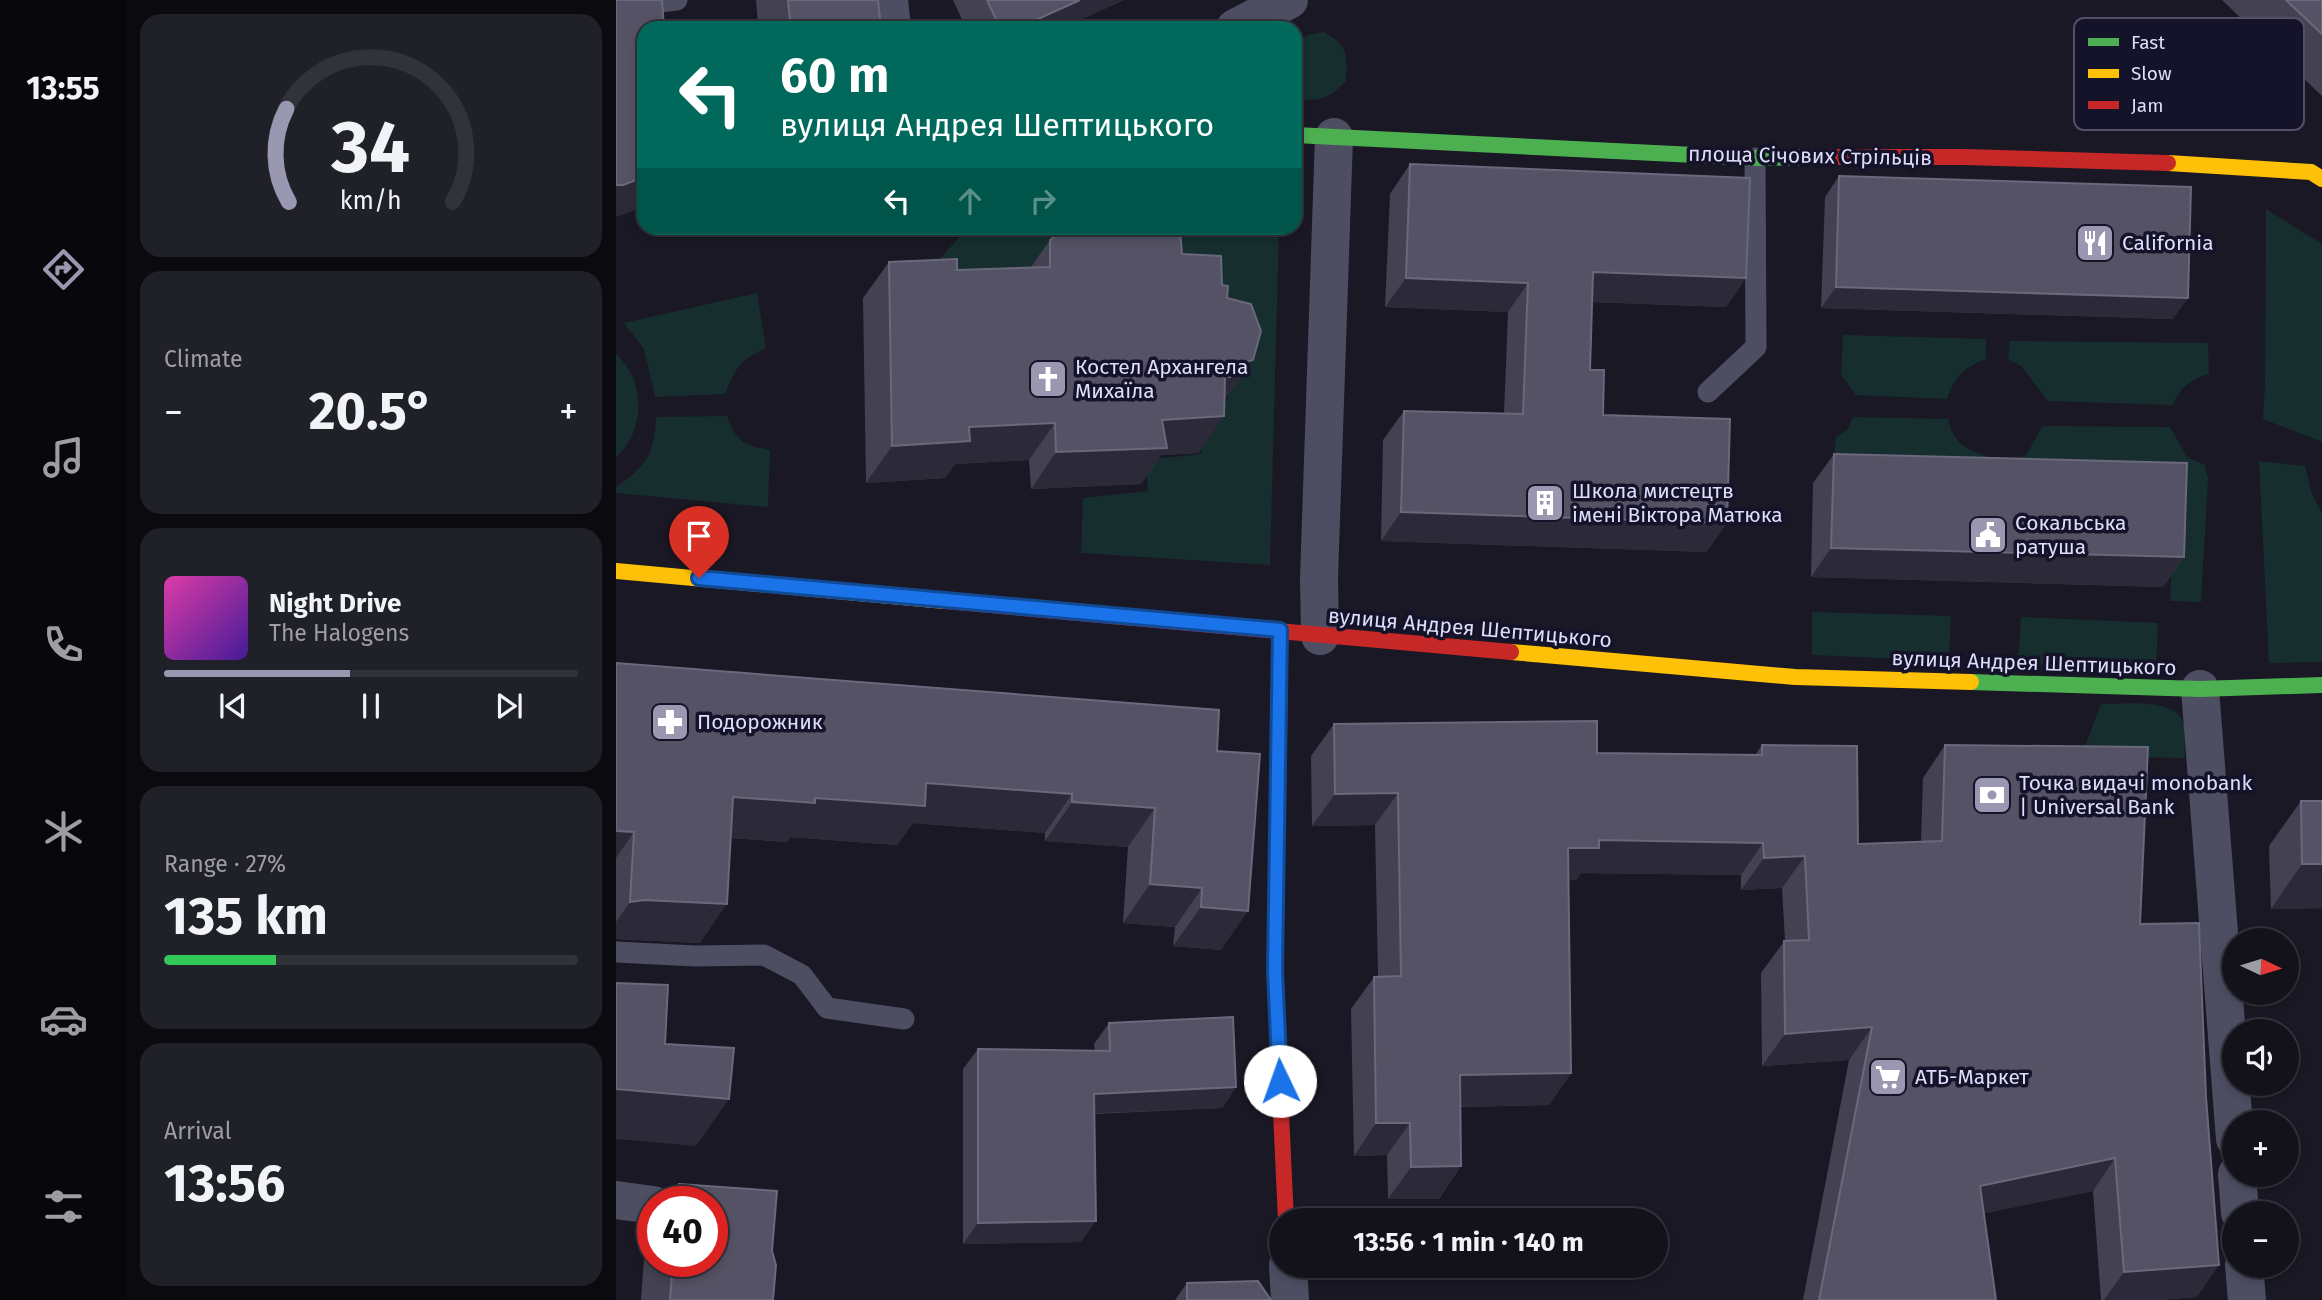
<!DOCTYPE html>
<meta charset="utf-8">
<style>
:root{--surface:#13121b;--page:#202028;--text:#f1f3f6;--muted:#9d9ea3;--line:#32323a;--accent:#9a98b0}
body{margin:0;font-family:"Fira Sans",sans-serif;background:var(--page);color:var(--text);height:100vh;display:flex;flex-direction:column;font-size:26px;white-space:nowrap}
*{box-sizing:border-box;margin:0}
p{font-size:23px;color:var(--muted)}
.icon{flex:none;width:38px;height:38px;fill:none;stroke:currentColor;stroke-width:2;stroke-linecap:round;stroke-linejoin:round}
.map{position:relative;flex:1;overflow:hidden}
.side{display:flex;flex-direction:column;gap:14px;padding:14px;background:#0a0a0f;width:490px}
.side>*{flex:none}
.hud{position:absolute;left:21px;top:21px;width:665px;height:214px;border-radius:21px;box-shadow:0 4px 10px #0003,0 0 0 2px var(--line);background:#00695c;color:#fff;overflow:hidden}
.needle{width:46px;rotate:94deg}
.tools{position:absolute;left:1606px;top:928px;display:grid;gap:14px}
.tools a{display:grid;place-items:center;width:77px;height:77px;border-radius:50%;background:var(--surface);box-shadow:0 4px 10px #0003,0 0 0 2px var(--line);font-size:35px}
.speed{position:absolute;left:21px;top:1186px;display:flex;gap:14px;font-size:35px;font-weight:700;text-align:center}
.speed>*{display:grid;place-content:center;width:91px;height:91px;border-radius:50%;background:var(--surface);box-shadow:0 4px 10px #0003,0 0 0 2px var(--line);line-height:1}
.speed .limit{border:10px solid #d22;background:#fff;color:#111}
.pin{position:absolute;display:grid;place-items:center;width:60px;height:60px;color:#fff;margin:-72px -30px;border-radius:50% 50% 50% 0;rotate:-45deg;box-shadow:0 0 7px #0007}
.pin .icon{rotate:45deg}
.me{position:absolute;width:77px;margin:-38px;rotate:357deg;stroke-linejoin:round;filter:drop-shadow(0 0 5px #0008)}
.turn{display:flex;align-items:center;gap:24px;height:147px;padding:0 28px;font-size:32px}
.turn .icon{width:91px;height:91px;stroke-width:2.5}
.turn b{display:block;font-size:49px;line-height:60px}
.lanes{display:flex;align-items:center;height:66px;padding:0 28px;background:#0003;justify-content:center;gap:35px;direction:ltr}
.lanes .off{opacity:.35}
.big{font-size:52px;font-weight:700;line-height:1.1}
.side .widget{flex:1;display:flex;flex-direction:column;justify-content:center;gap:10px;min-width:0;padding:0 24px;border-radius:21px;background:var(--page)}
.side .dial{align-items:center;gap:0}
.dial svg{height:182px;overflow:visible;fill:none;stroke:var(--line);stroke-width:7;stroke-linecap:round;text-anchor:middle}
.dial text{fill:var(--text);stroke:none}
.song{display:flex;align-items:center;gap:21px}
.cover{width:84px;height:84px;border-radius:10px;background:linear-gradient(135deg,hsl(320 70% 55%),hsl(260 70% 35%))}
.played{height:7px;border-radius:4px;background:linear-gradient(90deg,var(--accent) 45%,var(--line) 45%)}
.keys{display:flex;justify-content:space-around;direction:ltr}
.heat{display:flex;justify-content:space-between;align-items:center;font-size:38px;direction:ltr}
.charge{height:10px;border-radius:5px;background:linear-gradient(90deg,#34c759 27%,var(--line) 0)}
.trip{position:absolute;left:653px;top:1208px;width:399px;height:70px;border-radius:35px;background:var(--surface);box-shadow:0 4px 10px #0003,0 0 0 2px var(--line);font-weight:700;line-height:70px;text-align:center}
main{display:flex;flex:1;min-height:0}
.tabs{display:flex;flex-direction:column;width:126px;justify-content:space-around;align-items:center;background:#08070b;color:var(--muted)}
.tabs .icon{width:49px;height:49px}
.tabs .active{color:var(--accent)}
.tabs b{font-size:32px;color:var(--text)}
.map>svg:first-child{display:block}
</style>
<main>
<nav class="tabs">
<b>13:55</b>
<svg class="icon active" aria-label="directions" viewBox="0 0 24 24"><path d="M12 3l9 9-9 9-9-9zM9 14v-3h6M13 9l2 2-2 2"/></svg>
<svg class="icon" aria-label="music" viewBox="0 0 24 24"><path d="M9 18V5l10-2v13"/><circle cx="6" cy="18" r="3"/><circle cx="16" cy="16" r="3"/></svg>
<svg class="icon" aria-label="phone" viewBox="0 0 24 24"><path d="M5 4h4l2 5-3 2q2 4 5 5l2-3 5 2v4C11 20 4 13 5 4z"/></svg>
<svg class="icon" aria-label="climate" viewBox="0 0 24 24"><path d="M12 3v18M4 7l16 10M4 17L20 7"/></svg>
<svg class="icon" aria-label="car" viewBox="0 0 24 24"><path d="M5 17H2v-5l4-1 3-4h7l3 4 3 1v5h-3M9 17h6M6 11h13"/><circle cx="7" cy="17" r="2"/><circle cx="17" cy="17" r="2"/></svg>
<svg class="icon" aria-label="filters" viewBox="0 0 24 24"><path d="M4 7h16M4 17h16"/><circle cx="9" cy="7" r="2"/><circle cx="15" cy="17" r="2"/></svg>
</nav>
<section class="side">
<div class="widget dial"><svg viewBox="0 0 100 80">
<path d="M14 69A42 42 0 1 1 86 69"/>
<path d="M14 69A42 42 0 0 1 13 28" stroke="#9a98b0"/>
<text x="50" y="56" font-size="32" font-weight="700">34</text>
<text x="50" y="72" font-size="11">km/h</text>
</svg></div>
<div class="widget"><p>Climate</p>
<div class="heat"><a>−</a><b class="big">20.5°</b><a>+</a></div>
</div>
<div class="widget">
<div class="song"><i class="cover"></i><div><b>Night Drive</b><p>The Halogens</p></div></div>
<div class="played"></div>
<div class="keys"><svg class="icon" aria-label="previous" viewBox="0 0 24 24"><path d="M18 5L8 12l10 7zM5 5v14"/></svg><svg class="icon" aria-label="pause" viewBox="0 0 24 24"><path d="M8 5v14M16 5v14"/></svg><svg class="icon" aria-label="next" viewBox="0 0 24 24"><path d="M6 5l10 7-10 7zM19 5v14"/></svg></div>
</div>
<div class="widget"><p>Range · 27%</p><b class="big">135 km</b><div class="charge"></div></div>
<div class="widget"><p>Arrival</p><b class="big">13:56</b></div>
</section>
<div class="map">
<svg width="1706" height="1300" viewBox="0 0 1706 1300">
<rect width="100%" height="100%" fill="#191824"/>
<path fill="#162e2e" d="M 708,32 C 733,46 731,55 730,81 C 713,99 704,101 679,100 L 679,42 L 692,35 Z
M 1650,209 L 1706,244 L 1706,442 L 1647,419 L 1649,384 Z
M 352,228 L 663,228 L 654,565 L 465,553 L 467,498 L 532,491 L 530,460 L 585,454 L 586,416 L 590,405 L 612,398 L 621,367 L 430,266 L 412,267 L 403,275 L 307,277 Z
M 141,293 L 150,348 C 124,360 120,367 109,394 L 39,397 L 28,349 L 8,323 Z
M 1227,335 L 1370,339 L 1370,359 C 1349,367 1338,377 1331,399 L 1240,395 L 1225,375 Z
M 1394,341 L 1592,343 L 1593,374 C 1576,379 1563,388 1557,405 L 1432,401 L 1405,366 L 1392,359 Z
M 0,354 C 31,381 29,431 0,458 Z
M 111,416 C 121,443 128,445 154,450 L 152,507 L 0,493 L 0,487 C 31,466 38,455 40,417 Z
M 1237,417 L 1332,419 C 1337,442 1348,448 1369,456 L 1369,475 L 1216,473 L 1220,437 L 1232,429 Z
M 1426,426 L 1554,427 L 1571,457 L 1589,465 L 1592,479 L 1585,602 L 1554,601 L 1559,483 L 1401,460 L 1411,454 Z
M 1643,461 L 1689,466 L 1696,495 L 1706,513 L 1706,662 L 1653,663 Z
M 1196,612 L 1335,616 L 1333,661 L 1196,655 Z
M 1405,617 L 1542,623 L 1540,669 L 1402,664 Z
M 1485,704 C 1507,704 1561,697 1568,724 C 1570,734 1568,748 1569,758 L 1465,756 Z"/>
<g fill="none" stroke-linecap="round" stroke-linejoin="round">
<path stroke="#4e4e63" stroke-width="21" d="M 0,7 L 61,0
M 1092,392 L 1140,347 L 1139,158
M 0,952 L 79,956 L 148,955 L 186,975 L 211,1008 L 288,1019"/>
<path stroke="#4e4e63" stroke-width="38" d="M 273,0 L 276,28
M 619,28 L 673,0
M 704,636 L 703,578 L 718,137
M 1584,689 L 1619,1139
M 1621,1174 L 1624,1213
M 0,1200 L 37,1205
M 672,1265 L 674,1300
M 1628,1265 L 1631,1300"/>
<path stroke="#4caf50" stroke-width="16" d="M 679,135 L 1139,158 L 1203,157
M 664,630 L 659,970 L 665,1113
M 1355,682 L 1584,689 L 1706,685"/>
<path stroke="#ffc107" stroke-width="16" d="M 1552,163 L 1695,172 L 1706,179
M 0,571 L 329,601
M 895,652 L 1179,677 L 1355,682"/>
<path stroke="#c62828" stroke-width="16" d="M 1203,157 L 1348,157 L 1552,163
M 329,601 L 895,652
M 665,1113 L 670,1220"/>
</g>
<path fill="#444252" d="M 140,0 L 262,0 L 265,28 L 136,28 L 139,24 L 142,24 Z
M 337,0 L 508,0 L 446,28 L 350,28 Z
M 1606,0 L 1706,0 L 1706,96 Z
M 794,164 L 1130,278 L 1110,307 L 976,302 L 974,370 L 987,415 L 1091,552 L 765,541 L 767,440 L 788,411 L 888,414 L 892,312 L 769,307 L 774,194 Z
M 1223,176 L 1557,319 L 1205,308 L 1209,197 Z
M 507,230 L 566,254 L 606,285 L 611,298 L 611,397 L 609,397 L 583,453 L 545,455 L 525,484 L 415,489 L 413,460 L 339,464 L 329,478 L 250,483 L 247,298 L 273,262 L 341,270 L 415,267 L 434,240 Z
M 1218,454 L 1568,557 L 1547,587 L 1195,577 L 1197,483 Z
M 0,663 L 601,751 L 605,950 L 557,946 L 559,927 L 507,923 L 512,847 L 429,841 L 429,833 L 297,823 L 281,845 L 175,837 L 171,842 L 115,838 L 84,943 L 0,939 Z
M 718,724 L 981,753 L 1139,755 L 1146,745 L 1242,844 L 1305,842 L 1307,778 L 1329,745 L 1524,924 L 1581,1297 L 1543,1300 L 1485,1300 L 1477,1191 L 1368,1213 L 1380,1300 L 1187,1300 L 1233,1060 L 1146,1066 L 1145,973 L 1169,940 L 1166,888 L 1125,890 L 1125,875 L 965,873 L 960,880 L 952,880 L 955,1073 L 933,1105 L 844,1107 L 845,1166 L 823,1199 L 772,1199 L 771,1155 L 738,1156 L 735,1009 L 758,977 L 762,977 L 759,825 L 696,826 L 695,756 Z
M 1685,801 L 1706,908 L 1655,909 L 1653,846 Z
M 493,1023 L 620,1087 L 606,1108 L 478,1114 L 465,1242 L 347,1244 L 347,1069 L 362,1049 L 479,1051 L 478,1044 Z
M 63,1184 L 161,1191 L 156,1251 L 160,1265 L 157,1300 L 25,1300 L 30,1231 L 37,1221 L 37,1262 L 96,1262 L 96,1202 L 50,1202 Z
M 571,1283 L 655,1300 L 559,1300 Z"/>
<path fill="#2c2a38" d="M 464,0 L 508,0 L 446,28 L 402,28 Z
M 28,177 L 28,207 L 0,217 L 0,185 Z
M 977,272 L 1130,278 L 1110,307 L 957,301 Z
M 790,278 L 912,283 L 892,312 L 769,307 Z
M 1220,287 L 1572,298 L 1557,319 L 1205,308 Z
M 637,360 L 611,397 L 597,400 L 614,366 Z
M 608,416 L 583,453 L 545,455 L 525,484 L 415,489 L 440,452 L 546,420 Z
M 439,423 L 413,460 L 339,464 L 329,478 L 250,483 L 276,446 L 353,427 Z
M 785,512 L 1111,523 L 1091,552 L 765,541 Z
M 1215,548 L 1568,557 L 1547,587 L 1195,577 Z
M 310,783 L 456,794 L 429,833 L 297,823 L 281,845 L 175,837 L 171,842 L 89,836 L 117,797 L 199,798 Z
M 782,793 L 759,825 L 696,826 L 719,794 Z
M 456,802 L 539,808 L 512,847 L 429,841 Z
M 0,831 L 18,832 L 0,858 Z
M 983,840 L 1147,843 L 1125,875 L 965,873 L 960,880 L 929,881 L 952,848 Z
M 1189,856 L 1166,888 L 1125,890 L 1148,858 Z
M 1686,864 L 1706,864 L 1706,908 L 1655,909 Z
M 534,884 L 586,888 L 559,927 L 507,923 Z
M 28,900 L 111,904 L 84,943 L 0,939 L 0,922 L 14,902 Z
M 585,907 L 632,911 L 605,950 L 557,946 Z
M 1256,1027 L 1233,1060 L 1146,1066 L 1169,1034 Z
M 955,1073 L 933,1105 L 821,1107 L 844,1075 Z
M 620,1087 L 606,1108 L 463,1114 L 478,1094 Z
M 0,1089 L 113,1099 L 80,1146 L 0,1139 Z
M 760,1123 L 794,1123 L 771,1155 L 738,1156 Z
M 1499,1158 L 1477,1191 L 1342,1219 L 1364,1186 Z
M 845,1166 L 823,1199 L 772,1199 L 795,1167 Z
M 480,1221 L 465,1242 L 347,1244 L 362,1223 Z
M 1603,1265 L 1581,1297 L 1543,1300 L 1488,1300 L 1508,1272 Z"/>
<path fill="#545264" stroke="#6a687c" stroke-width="2" d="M 0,0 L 46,0 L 48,28 L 28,28 L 28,177 L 7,185 L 0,185 Z
M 172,0 L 262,0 L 265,28 L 139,28 L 139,24 L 174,21 Z
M 371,0 L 464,0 L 402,28 L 384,28 Z
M 1670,0 L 1706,0 L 1706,34 Z
M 794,164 L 1134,178 L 1130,278 L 977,272 L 974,370 L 988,370 L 987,415 L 1114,419 L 1111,523 L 785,512 L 788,411 L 907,414 L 912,283 L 790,278 Z
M 1223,176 L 1575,187 L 1572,298 L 1220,287 Z
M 450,228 L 507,228 L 507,230 L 564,230 L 566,254 L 605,256 L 606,285 L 612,286 L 611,298 L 635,304 L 645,331 L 637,360 L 614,366 L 614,377 L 609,377 L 608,416 L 546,420 L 551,448 L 440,452 L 439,423 L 353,427 L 354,441 L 276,446 L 273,262 L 341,259 L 341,270 L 434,267 L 434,240 Z
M 1218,454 L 1571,463 L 1568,557 L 1215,548 Z
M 0,663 L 603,710 L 601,751 L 644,754 L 632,911 L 585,907 L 586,888 L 534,884 L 539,808 L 456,802 L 456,794 L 310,783 L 309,806 L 199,798 L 199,803 L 117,797 L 111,904 L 28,900 L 14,902 L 18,832 L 0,831 Z
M 981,721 L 981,753 L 1146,755 L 1146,745 L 1241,746 L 1242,844 L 1326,841 L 1329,745 L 1532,747 L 1524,924 L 1583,923 L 1590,1097 L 1603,1265 L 1508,1272 L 1499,1158 L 1364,1186 L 1380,1300 L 1203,1300 L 1256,1027 L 1169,1034 L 1168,941 L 1193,940 L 1189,856 L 1148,858 L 1147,843 L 983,840 L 983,848 L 952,848 L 955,1073 L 844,1075 L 845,1166 L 795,1167 L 794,1123 L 760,1123 L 758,977 L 785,976 L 782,793 L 719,794 L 718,724 Z
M 1685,801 L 1706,801 L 1706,864 L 1686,864 Z
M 0,983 L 52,985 L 49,1044 L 118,1048 L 113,1099 L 0,1089 Z
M 617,1017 L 620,1087 L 478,1094 L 480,1221 L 362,1223 L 362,1049 L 494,1051 L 493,1023 Z
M 63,1184 L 161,1191 L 156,1251 L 160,1265 L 157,1300 L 54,1300 L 57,1262 L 96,1262 L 96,1202 L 61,1202 Z
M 642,1281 L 655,1300 L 571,1300 L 571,1283 Z"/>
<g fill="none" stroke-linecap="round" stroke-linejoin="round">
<defs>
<path id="route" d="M 83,578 L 664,630 L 659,971 L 664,1081"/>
</defs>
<use href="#route" stroke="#114b97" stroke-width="18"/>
<use href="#route" stroke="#1a73e8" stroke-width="12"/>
</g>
<defs>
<symbol id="restaurant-square" viewBox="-11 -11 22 22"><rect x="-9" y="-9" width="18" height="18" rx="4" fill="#9a98b0" stroke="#151329"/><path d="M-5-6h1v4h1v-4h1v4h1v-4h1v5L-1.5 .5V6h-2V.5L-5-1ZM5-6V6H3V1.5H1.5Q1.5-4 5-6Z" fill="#fff"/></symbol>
<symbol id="church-square" viewBox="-11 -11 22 22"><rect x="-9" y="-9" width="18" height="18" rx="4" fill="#9a98b0" stroke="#151329"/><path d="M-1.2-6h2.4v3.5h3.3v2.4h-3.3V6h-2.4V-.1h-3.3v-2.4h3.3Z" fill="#fff"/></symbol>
<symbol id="building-square" viewBox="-11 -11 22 22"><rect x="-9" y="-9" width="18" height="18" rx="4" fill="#9a98b0" stroke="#151329"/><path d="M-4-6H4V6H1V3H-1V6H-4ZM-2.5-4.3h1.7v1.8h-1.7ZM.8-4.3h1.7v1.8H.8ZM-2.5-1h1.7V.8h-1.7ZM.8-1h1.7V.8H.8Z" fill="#fff"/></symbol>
<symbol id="civic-square" viewBox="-11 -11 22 22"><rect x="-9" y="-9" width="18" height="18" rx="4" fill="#9a98b0" stroke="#151329"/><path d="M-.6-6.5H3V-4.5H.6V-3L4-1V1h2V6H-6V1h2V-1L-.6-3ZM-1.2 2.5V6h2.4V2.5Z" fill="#fff"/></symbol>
<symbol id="pharmacy-square" viewBox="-11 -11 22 22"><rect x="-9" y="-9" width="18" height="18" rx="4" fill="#9a98b0" stroke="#151329"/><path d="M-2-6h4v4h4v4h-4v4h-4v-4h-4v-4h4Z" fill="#fff"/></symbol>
<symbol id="bank-square" viewBox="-11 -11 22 22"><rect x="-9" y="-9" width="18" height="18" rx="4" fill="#9a98b0" stroke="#151329"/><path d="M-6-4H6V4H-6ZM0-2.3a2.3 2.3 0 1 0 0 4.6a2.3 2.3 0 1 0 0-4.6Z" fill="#fff"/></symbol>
<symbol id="supermarket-square" viewBox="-11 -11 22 22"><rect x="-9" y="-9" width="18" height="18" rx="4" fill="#9a98b0" stroke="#151329"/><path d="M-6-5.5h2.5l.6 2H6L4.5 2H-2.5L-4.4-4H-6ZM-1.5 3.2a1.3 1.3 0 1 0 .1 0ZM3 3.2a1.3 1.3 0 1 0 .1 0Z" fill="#fff"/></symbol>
</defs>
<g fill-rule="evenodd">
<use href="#restaurant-square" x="1457" y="221" width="44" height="44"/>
<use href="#church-square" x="410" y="357" width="44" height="44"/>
<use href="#building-square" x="907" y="481" width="44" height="44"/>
<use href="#civic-square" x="1350" y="513" width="44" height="44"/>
<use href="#pharmacy-square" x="32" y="700" width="44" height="44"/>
<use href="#bank-square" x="1354" y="773" width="44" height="44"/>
<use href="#supermarket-square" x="1250" y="1055" width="44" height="44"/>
</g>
<g text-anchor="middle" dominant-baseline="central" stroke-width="7" stroke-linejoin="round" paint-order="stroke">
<g font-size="21" fill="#dfddfc" stroke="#151329">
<text transform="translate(1194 156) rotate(1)">площа Січових Стрільців</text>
<text transform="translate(854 628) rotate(5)">вулиця Андрея Шептицького</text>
<text transform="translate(1418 663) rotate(2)">вулиця Андрея Шептицького</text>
</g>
<g font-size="21" fill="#dfddfc" stroke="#151329" text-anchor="start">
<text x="1506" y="243">California</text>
<text x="459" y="367">Костел Архангела<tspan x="459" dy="24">Михаїла</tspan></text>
<text x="956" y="491">Школа мистецтв<tspan x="956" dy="24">імені Віктора Матюка</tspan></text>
<text x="1399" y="523">Сокальська<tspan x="1399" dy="24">ратуша</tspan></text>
<text x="81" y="722">Подорожник</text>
<text x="1403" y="783">Точка видачі monobank<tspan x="1403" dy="24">| Universal Bank</tspan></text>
<text x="1299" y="1077">АТБ-Маркет</text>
</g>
</g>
<rect x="1458" y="18" width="230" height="112" rx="10" fill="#151329" stroke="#525068" stroke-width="2"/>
<rect x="1472" y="38" width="31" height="8" fill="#4caf50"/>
<rect x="1472" y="69" width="31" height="9" fill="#ffc107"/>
<rect x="1472" y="101" width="31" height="8" fill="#c62828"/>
<g font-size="19" fill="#dfddfc">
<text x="1515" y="49">Fast</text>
<text x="1515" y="80">Slow</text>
<text x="1515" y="112">Jam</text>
</g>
</svg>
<div class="tools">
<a><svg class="needle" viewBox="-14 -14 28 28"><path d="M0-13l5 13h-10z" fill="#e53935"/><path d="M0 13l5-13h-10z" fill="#9d9ea3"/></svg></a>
<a><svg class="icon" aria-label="sound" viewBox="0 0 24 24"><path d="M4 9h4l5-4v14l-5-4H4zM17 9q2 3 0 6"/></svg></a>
<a>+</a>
<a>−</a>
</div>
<div class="speed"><div class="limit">40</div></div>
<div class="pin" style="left:83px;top:578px;background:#d93025"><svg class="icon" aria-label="arrive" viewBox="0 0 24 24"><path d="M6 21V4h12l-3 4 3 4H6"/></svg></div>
<svg class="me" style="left:664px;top:1081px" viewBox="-20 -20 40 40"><circle r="19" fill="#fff"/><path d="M0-13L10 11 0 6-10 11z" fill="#1a73e8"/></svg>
<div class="trip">13:56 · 1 min · 140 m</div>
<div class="hud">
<div class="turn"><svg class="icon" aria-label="left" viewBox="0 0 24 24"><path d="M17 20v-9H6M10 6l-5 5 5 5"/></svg><div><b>60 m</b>вулиця Андрея Шептицького</div></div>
<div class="lanes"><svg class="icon" aria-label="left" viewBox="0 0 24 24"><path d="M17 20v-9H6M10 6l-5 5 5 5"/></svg><svg class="icon off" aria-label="ahead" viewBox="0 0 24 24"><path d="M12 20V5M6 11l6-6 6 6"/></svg><svg class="icon off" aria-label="right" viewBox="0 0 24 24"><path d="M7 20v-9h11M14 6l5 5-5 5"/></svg></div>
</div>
</div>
</main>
